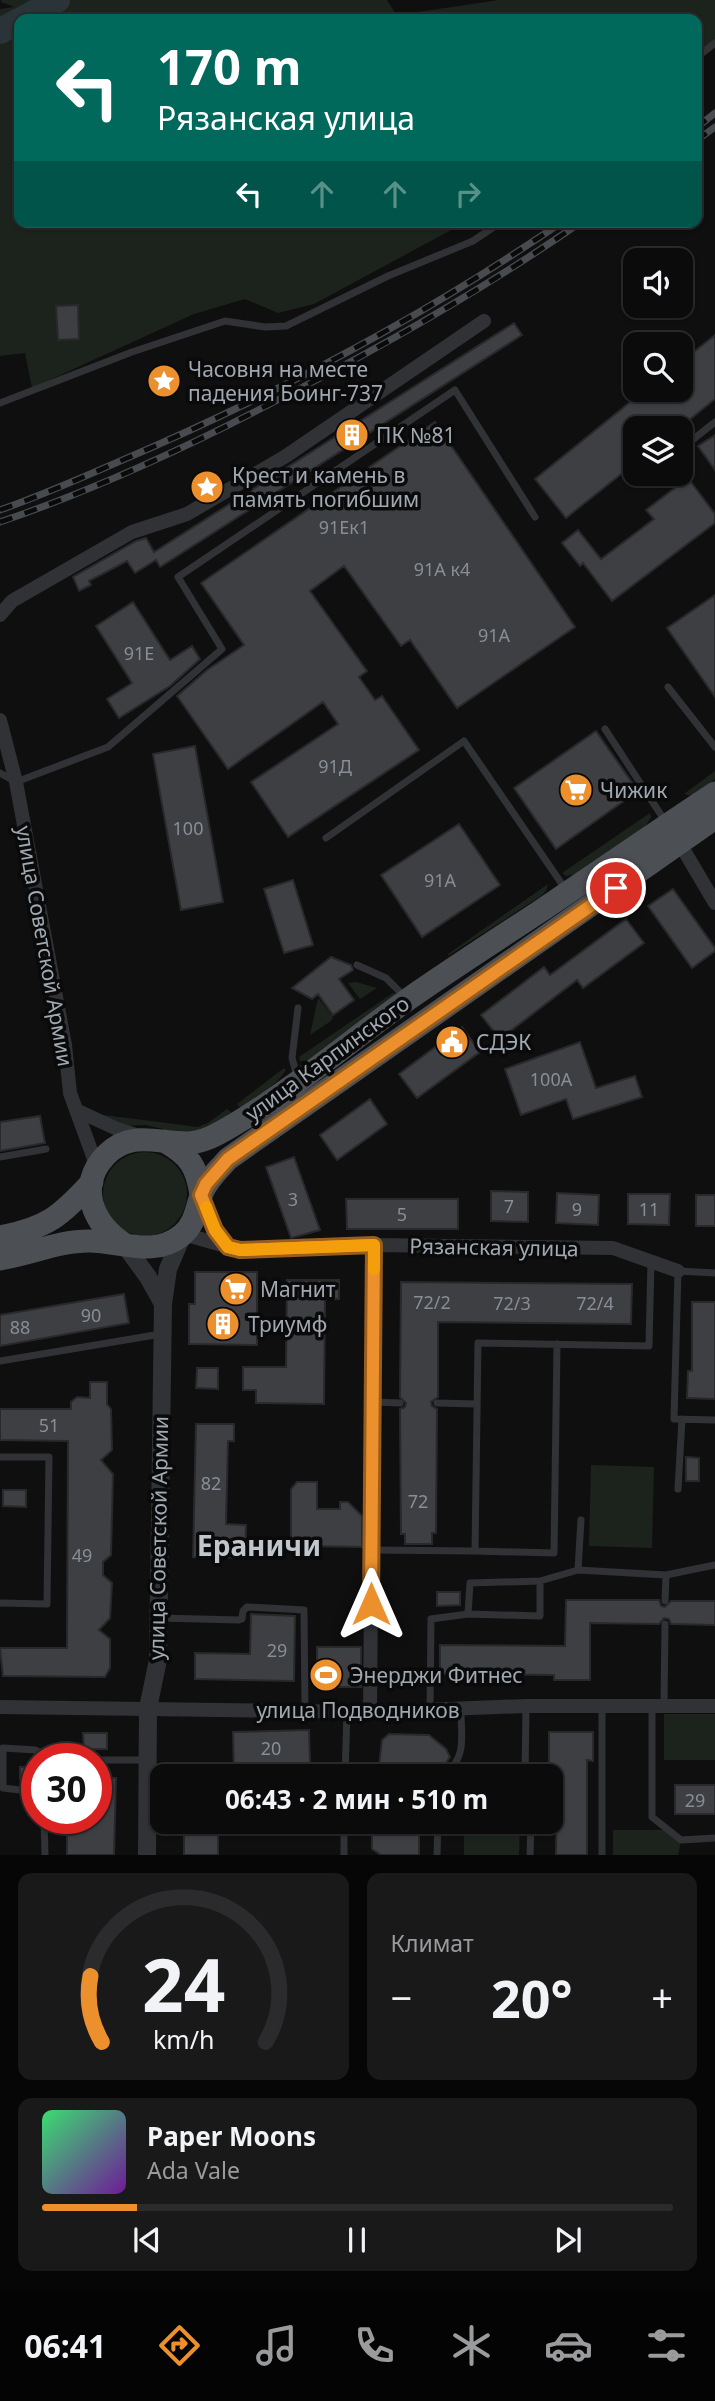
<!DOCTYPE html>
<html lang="ru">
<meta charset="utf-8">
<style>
:root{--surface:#0b0b0c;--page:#19191a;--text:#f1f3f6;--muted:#9a9b9d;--line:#2b2b2d;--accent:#eb902c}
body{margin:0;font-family:"Noto Sans",sans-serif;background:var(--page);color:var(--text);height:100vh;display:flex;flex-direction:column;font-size:26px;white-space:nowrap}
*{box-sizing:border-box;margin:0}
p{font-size:23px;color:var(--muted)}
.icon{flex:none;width:38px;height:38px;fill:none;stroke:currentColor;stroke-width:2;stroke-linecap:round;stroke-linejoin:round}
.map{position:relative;height:1855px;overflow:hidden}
.sheet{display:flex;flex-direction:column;gap:18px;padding:18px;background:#060607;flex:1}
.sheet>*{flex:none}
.guide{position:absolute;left:14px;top:14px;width:688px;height:214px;border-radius:14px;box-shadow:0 2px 5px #0004,0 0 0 2px var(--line);background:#00695c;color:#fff;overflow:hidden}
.buttons{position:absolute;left:623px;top:248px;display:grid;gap:14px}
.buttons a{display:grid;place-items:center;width:70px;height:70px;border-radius:14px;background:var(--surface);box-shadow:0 2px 5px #0004,0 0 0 2px var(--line);font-size:35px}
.speed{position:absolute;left:21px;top:1743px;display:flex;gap:14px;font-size:35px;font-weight:700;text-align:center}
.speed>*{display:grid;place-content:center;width:91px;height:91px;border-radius:50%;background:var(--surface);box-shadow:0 2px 5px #0004,0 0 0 2px var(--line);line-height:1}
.speed .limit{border:10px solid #d22;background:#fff;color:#111}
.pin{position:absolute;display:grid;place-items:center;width:60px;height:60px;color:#fff;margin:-30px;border:4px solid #fff;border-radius:50%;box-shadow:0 2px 7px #0007}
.me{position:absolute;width:77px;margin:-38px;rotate:0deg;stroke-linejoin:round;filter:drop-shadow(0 0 5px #0008)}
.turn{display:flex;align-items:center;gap:24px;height:147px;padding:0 28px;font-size:32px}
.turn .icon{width:91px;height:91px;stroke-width:2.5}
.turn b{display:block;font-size:49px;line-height:60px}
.lanes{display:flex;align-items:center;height:66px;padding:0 28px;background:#0003;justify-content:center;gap:35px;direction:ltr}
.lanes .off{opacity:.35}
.big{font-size:52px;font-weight:700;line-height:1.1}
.sheet .tile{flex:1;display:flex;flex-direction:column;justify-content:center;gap:10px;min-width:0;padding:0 24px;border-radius:14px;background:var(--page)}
.sheet .dial{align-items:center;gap:0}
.dial svg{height:182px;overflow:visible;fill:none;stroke:var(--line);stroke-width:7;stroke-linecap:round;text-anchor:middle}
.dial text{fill:var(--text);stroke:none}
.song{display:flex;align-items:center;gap:21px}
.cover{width:84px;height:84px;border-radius:10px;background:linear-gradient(135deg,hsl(140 70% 55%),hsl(280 70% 35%))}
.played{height:7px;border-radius:4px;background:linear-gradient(90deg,var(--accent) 15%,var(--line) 15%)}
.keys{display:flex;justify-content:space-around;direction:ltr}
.heat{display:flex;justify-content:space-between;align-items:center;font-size:38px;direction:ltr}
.sheet .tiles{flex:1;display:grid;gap:18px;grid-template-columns:1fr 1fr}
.tile:last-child{grid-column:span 2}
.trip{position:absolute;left:150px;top:1764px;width:413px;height:70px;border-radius:14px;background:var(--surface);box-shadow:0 2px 5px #0004,0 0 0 2px var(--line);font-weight:700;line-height:70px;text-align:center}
.tabs{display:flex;height:112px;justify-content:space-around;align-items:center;background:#040405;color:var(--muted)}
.tabs .icon{width:49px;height:49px}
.tabs .current{color:var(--accent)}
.tabs b{font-size:32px;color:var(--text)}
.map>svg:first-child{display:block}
</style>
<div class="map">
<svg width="715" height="1855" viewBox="0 0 715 1855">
<rect width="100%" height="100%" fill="#0f0f10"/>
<path fill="#1c231c" d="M 1,0 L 387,0 L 399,19 L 19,19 L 19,222 L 466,222 L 314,304 L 278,313 L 245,299 L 194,314 L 32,388 L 25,353 L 0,356 L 0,9 L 14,7 L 1,2 Z
M 499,0 L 715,0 L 715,45 L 697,61 L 696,19 L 401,19 L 418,12 Z
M 715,771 L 715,779 L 692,796 L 684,794 Z
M 650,813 L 651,817 L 645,827 L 577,874 L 566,876 L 562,873 Z
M 548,884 L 546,891 L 541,896 L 448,956 L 448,954 Z
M 356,982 L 377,988 L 360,999 L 348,983 Z
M 393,993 L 398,995 L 309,1061 L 300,1061 L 299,1057 Z
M 318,998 L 333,1017 L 331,1021 L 310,1035 Z
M 284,1068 L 286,1070 C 275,1087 257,1096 241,1108 L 237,1104 Z
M 227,1109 L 232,1113 L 202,1132 L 175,1132 L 146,1125 L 119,1126 L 104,1115 L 198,1127 L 208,1123 Z
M103 1194a42 42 0 1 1 84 0a42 42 0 1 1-84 0Z
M 591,1465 L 654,1467 L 652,1548 L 589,1546 Z
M 664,1714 L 715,1714 L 715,1760 L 664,1760 Z
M 464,1822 L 520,1822 L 519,1855 L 464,1855 Z
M 613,1830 L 669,1830 L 681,1840 L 678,1855 L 613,1855 Z"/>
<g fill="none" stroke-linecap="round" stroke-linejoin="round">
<path stroke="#293338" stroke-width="26" d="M 23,19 L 57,0
M 0,31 L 19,21"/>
</g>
<path fill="#3e3f43" stroke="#29292c" stroke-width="2" d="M 78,305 L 79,339 L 58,340 L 56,306 Z
M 514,323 L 522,335 L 160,567 L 156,560 L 135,573 L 127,561 L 89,581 L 91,585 L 79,591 L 73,577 L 136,541 L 146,538 L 154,552 Z
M 715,335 L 715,399 L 678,429 L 635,429 L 635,463 L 566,518 L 535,479 L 645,390 L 681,390 L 681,362 Z
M 435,422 L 575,627 L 457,708 L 410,640 L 401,646 L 344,566 L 310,591 L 367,671 L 359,677 L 375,700 L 382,696 L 419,750 L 288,837 L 251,782 L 338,724 L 323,702 L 228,769 L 177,696 L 207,670 L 244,645 L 201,583 Z
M 715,435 L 715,470 L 698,446 Z
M 688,478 L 715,514 L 715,523 L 612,601 L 583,563 L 580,566 L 562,543 L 578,530 L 601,559 L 654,519 L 646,510 Z
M 715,595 L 715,697 L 667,628 Z
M 133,602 L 170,660 L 192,646 L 200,659 L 170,686 L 119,718 L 107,699 L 132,683 L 96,626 Z
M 596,731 L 638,791 L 556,849 L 514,788 Z
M 195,746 L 223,902 L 181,910 L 153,754 Z
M 459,824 L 500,885 L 422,937 L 381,875 Z
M 293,880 L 313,945 L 284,953 L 264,889 Z
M 673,889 L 715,948 L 715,951 L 692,968 L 648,906 Z
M 626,919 L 644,943 L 583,988 L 577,980 L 500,1039 L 481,1015 L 544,967 L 550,975 Z
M 331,957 L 351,965 L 353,970 L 339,979 L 354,1000 L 333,1015 L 318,994 L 312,999 L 292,988 Z
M 462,1027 L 480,1052 L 417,1098 L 399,1074 Z
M 580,1042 L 596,1088 L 635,1076 L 642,1097 L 573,1119 L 566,1099 L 521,1115 L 505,1069 Z
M 370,1099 L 387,1124 L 337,1160 L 320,1135 Z
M 40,1116 L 45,1143 L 0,1151 L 0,1122 Z
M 294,1157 L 320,1230 L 291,1238 L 266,1167 Z
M 491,1191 L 528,1192 L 528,1222 L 491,1221 Z
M 557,1193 L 599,1195 L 598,1225 L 556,1223 Z
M 628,1194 L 670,1194 L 669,1225 L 628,1224 Z
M 696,1195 L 715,1195 L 715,1226 L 696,1226 Z
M 346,1199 L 458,1199 L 458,1229 L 347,1229 Z
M 195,1272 L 257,1272 L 257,1345 L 189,1344 L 189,1304 L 195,1304 Z
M 287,1280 L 339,1280 L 339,1299 L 325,1299 L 324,1404 L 256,1403 L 256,1390 L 243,1390 L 243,1367 L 286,1367 Z
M 401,1282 L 632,1284 L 631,1324 L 438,1322 L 438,1397 L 431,1402 L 432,1406 L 437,1409 L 436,1533 L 432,1533 L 432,1544 L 405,1544 L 405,1534 L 401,1534 L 400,1409 L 405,1407 L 406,1403 L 400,1397 Z
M 124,1294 L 129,1323 L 0,1346 L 0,1315 Z
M 692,1302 L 715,1302 L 715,1399 L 687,1398 L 688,1371 L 692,1371 Z
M 197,1368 L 218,1368 L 218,1389 L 196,1388 Z
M 90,1382 L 107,1382 L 107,1404 L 111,1409 L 112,1450 L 101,1460 L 113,1474 L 111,1555 L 103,1562 L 103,1575 L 112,1583 L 110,1618 L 99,1630 L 110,1639 L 110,1668 L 105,1677 L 3,1676 L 0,1648 L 67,1648 L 68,1441 L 0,1440 L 0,1409 L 71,1409 L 71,1402 L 77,1397 L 90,1398 Z
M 196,1424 L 234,1424 L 234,1441 L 228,1441 L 226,1524 L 246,1525 L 245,1558 L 193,1557 Z
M 686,1457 L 699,1458 L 699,1481 L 686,1481 Z
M 297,1482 L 317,1482 L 317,1509 L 340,1509 L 340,1502 L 348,1502 L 362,1516 L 362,1547 L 307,1546 L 307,1552 L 291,1551 L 291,1489 Z
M 3,1490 L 26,1490 L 26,1507 L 3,1506 Z
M 437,1592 L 460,1592 L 460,1605 L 437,1606 Z
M 566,1600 L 659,1600 L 661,1606 L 665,1607 L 671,1601 L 715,1601 L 715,1625 L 671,1624 L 669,1619 L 664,1618 L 659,1624 L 590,1623 L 590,1680 L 554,1680 L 554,1675 L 440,1674 L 440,1645 L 565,1646 Z
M 251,1614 L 295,1616 L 294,1681 L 195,1679 L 195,1653 L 250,1654 Z
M 317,1647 L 361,1647 L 361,1687 L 339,1687 L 339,1679 L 317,1680 Z
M 309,1730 L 310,1764 L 272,1766 L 272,1776 L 234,1776 L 233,1732 Z
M 549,1732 L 593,1732 L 593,1761 L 587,1760 L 587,1855 L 556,1855 L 557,1771 L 549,1771 Z
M 83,1733 L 107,1733 L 107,1749 L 84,1749 Z
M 389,1734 L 429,1735 L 446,1749 L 450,1757 L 437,1776 L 378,1776 L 382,1740 Z
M 20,1767 L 37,1767 L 37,1779 L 20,1779 Z
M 96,1778 L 116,1778 L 114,1855 L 67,1855 L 67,1818 L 96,1818 Z
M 675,1785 L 715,1785 L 715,1814 L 675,1814 Z
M 378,1822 L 419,1822 L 419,1855 L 381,1855 L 372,1849 L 372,1835 L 377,1828 Z
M 184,1834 L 218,1835 L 218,1855 L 184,1855 Z"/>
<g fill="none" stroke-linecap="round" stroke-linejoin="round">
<path stroke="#303235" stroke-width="7" d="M 696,58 L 715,43
M 0,403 L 132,352 L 225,321 L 265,327 L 286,326 L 388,276 L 473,241 L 501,222
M 681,449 L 715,422
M 668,687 L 715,747
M 605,729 L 665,821
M 0,773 L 16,782 L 108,747 L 222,649 L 178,577 L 455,390 L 535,517
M 326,838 L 464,741 L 566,890
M 357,965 L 386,978 L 405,997
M 297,1076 L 292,1058 L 298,1008
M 0,1157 L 46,1149
M 715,1273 L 678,1271 L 674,1419 L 715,1420
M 0,1361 L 161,1334
M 373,1402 L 400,1403
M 437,1403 L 477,1404
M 0,1457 L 49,1457 L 47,1604 L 0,1603
M 678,1489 L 682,1419
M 372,1550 L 475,1551 L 478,1343 L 649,1346 L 651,1261
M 475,1551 L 554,1553 L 557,1344
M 578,1570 L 666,1575 L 715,1565
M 665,1601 L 666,1575
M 468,1614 L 470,1583 L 540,1581 L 578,1570 L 581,1520
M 159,1618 L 239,1620 L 242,1619 L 243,1611 L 247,1607 L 304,1610 L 305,1711
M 664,1705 L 665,1624
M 652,1707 L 652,1817 L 681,1840 L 715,1838
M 430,1710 L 431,1619 L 468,1614 L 540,1616 L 540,1581
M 96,1760 L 147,1760
M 345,1776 L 347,1712
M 446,1776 C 467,1752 461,1740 461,1710
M 525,1776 L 526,1706
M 37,1792 L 3,1788 L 3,1748 L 35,1750 L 55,1759
M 44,1818 L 45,1855
M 344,1855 L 344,1822
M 437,1855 L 438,1822
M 530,1855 L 531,1822
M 602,1855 L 602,1706"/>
<path stroke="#303235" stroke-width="14" d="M 0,615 L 12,601 L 132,532 L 187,514 L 286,456 L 484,321
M 0,720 L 16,782 L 65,1045 L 70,1093 L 97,1167
M 676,837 L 715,903
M 76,1110 L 117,1129 L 139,1136
M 201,1196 L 215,1230 L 228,1247
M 183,1234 L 240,1250 L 374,1245 L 613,1248 L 678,1271
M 0,1707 L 370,1712 L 526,1706 L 715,1706
M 370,1712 L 374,1245"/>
<path stroke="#303235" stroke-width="18" d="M 124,1244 L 148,1277 L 163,1304
M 147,1855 L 148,1708 L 158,1660 L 163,1304 L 168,1269 L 183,1234"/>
<path stroke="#4c4f54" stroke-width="23" d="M 164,1141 C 189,1155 197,1166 201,1195
M 0,1237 C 47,1228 61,1216 92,1182
M 124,1244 C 93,1224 76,1186 106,1155 C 130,1130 157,1143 186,1143 C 204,1143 220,1133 235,1124 C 295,1088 350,1041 407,1000 C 450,970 495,941 539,912 C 598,872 656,832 715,793
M 0,1259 C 30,1254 59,1241 89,1241 C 121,1241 154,1258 182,1235 C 196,1223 196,1208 202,1193 C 207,1180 219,1169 228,1159 L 715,818"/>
<defs>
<path id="rail" d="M 696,128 L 715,113
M 696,141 L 715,127
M 0,510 C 40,496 79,479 118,462 C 273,396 423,317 562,222
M 0,522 C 91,491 179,451 264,407 C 373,352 480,292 581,222"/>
</defs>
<use href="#rail" stroke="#474a4e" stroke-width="7"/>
<use href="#rail" stroke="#0a0a0b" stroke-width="4.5" stroke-dasharray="13" stroke-linecap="butt"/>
</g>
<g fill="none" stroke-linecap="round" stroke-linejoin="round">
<defs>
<path id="route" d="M 371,1604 L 374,1245 L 240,1250 L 228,1247 L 215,1230 L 201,1195 L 206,1184 L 228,1159 L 616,888"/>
</defs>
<use href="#route" stroke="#995e1d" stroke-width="18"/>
<use href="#route" stroke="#eb902c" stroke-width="12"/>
<path stroke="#f59e0b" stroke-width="12" d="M 206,1207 L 215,1230 L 228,1247 L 240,1250 L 374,1245 L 374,1269"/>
</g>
<defs>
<symbol id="sight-disc" viewBox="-11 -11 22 22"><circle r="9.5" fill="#eb902c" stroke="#0a0a0b"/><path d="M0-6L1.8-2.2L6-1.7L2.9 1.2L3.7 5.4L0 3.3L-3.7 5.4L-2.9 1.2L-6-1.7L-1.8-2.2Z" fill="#fff"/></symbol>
<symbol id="building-disc" viewBox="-11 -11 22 22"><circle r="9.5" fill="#eb902c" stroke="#0a0a0b"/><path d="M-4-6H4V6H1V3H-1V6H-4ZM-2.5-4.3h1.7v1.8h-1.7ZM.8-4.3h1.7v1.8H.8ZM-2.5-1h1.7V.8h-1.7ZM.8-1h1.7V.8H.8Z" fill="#fff"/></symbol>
<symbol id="supermarket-disc" viewBox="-11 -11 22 22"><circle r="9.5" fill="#eb902c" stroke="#0a0a0b"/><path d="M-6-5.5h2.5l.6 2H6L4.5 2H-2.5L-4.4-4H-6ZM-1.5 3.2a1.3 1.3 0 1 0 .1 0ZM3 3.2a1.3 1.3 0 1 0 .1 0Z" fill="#fff"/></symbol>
<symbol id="civic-disc" viewBox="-11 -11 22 22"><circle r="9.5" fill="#eb902c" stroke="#0a0a0b"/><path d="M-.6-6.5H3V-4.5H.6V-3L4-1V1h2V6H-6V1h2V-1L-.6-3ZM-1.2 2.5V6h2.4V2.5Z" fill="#fff"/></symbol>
<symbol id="stadium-disc" viewBox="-11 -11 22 22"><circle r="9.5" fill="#eb902c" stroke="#0a0a0b"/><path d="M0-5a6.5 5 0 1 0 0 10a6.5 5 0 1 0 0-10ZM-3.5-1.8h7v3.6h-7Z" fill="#fff"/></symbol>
</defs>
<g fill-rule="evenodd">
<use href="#sight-disc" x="145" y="362" width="38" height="38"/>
<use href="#building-disc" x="333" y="416" width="38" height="38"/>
<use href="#sight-disc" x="188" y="468" width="38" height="38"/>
<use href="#supermarket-disc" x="557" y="771" width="38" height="38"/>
<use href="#civic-disc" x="433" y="1023" width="38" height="38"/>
<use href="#supermarket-disc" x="217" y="1270" width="38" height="38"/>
<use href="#building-disc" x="204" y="1305" width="38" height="38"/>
<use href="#stadium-disc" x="307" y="1656" width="38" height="38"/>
</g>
<g text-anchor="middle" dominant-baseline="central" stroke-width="7" stroke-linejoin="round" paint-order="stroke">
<g font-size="18" fill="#888e96">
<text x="344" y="527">91Ек1</text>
<text x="442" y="569">91А к4</text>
<text x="494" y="635">91А</text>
<text x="139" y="653">91Е</text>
<text x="335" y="766">91Д</text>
<text x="188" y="828">100</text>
<text x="440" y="880">91А</text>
<text x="551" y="1079">100А</text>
<text x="293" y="1199">3</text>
<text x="509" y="1206">7</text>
<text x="577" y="1209">9</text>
<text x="649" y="1209">11</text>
<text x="402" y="1214">5</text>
<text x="432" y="1302">72/2</text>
<text x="512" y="1303">72/3</text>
<text x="595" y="1303">72/4</text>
<text x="91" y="1315">90</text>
<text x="20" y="1327">88</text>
<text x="49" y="1425">51</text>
<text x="211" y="1483">82</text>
<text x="418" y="1501">72</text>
<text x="82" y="1555">49</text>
<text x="277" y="1650">29</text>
<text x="271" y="1748">20</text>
<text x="695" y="1800">29</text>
</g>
<g font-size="21" fill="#a0a8b1" stroke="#0a0a0b" text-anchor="start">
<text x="188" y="369">Часовня на месте<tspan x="188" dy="24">падения Боинг-737</tspan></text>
<text x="376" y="435">ПК №81</text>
<text x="232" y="475">Крест и камень в<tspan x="232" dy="24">память погибшим</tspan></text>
<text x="600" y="790">Чижик</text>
<text x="476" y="1042">СДЭК</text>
<text x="260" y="1289">Магнит</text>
<text x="248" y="1324">Триумф</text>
<text x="350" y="1675">Энерджи Фитнес</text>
</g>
<g font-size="21" fill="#a0a8b1" stroke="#0a0a0b">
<text transform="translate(45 946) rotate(80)">улица Советской Армии</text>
<text transform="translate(327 1058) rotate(-36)">улица Карпинского</text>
<text transform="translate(494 1247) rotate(1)">Рязанская улица</text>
<text transform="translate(158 1538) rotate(-89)">улица Советской Армии</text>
<text x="358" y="1710">улица Подводников</text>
</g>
<g font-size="28" font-weight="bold" fill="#c1c6cd" stroke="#0a0a0b">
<text x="259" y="1545">Ераничи</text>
</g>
</g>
</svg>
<div class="buttons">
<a><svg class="icon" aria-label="sound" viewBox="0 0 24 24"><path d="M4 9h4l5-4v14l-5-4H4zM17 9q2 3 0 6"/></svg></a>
<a><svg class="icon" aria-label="search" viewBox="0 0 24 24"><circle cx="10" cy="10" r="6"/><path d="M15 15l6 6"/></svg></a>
<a><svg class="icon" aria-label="layers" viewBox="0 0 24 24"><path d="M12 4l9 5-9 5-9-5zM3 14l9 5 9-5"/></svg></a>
</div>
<div class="speed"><div class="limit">30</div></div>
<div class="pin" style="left:616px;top:888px;background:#d93025"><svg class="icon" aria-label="arrive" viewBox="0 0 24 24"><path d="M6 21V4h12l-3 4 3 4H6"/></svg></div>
<svg class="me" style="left:371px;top:1604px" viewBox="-20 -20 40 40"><path d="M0-17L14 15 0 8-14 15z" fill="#eb902c" stroke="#fff" stroke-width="4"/></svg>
<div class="trip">06:43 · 2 мин · 510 m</div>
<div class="guide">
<div class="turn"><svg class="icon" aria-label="left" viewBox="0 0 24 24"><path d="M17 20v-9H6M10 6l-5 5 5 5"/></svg><div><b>170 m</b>Рязанская улица</div></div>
<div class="lanes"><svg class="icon" aria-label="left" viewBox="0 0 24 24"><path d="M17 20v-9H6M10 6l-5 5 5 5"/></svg><svg class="icon off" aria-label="ahead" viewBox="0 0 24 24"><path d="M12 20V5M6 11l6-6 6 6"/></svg><svg class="icon off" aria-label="ahead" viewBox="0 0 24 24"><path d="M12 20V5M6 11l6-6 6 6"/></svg><svg class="icon off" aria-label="right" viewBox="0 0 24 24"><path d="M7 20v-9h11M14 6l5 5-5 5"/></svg></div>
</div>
</div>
<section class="sheet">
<div class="tiles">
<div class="tile dial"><svg viewBox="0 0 100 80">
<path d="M14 69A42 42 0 1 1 86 69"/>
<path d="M14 69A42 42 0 0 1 9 40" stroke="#eb902c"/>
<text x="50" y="56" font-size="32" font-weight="700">24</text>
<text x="50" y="72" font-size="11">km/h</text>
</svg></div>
<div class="tile"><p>Климат</p>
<div class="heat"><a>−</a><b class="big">20°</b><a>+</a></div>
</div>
<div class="tile">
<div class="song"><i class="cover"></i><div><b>Paper Moons</b><p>Ada Vale</p></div></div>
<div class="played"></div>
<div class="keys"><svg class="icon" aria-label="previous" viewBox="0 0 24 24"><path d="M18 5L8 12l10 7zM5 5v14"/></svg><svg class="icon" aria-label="pause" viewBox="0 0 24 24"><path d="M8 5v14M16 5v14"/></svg><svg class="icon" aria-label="next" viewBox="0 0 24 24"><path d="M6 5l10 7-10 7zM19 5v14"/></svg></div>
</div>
</div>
</section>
<nav class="tabs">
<b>06:41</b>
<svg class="icon current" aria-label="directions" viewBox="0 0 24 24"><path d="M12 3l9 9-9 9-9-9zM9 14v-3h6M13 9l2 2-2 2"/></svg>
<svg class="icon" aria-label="music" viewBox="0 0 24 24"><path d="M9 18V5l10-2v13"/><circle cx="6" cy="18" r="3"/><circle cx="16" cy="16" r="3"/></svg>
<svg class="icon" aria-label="phone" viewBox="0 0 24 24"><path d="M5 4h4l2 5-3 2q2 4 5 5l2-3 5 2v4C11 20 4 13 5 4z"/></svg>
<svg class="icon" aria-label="climate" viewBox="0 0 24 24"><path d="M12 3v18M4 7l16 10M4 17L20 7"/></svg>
<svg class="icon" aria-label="car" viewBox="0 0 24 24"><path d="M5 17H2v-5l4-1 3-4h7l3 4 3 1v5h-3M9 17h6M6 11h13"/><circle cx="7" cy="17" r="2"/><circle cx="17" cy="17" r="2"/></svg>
<svg class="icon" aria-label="filters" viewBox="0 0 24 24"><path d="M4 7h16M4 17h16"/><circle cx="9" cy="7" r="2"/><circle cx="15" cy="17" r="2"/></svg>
</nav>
